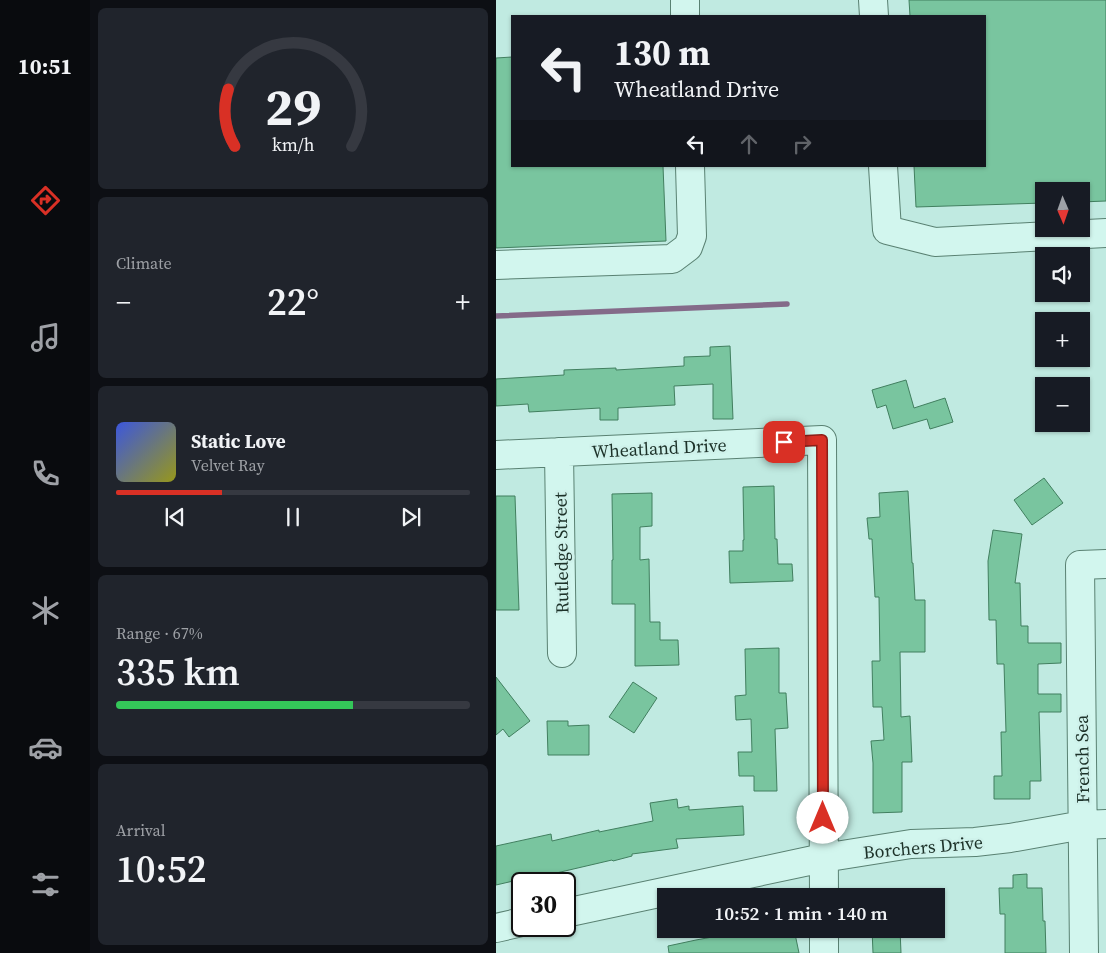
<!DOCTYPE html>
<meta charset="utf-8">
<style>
:root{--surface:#171b24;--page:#20242c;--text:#f1f3f6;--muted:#9ea1a6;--line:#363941;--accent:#d93025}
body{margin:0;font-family:"Source Serif 4",serif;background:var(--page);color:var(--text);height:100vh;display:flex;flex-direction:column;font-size:19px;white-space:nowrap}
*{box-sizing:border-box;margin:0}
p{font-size:16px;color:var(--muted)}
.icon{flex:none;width:28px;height:28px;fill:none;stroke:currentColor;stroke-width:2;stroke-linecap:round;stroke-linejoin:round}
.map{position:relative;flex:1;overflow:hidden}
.drawer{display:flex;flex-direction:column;gap:8px;padding:8px;background:#0d0f14;width:406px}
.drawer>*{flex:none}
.top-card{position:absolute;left:15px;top:15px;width:475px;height:152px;border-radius:0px;box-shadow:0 1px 4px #0004;background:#171b24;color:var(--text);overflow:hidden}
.needle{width:32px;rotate:178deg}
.buttons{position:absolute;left:539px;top:182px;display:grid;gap:10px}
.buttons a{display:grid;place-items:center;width:55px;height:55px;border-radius:0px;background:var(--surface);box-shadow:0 1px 4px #0004;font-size:25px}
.speed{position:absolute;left:15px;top:872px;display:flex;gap:10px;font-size:25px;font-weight:700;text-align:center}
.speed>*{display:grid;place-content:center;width:65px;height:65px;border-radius:50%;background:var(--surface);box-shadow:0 1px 4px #0004;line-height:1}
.speed .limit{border:2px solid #111;border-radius:8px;background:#fff;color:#111}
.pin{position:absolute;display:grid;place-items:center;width:42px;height:42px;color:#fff;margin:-21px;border-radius:10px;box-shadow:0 2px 8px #0006}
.me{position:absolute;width:55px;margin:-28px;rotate:0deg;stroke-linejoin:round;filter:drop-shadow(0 0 4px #0008)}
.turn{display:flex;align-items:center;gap:18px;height:105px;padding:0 20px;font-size:22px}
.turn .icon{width:65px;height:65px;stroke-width:2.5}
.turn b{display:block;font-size:35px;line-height:42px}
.lanes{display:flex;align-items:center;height:48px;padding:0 20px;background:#0003;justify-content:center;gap:25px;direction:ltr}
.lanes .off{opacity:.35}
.big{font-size:38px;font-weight:600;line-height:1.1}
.drawer .widget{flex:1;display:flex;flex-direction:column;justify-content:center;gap:8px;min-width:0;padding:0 18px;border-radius:8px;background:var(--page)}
.drawer .dial{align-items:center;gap:0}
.dial svg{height:130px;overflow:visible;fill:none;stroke:var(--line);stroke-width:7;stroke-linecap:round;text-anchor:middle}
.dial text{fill:var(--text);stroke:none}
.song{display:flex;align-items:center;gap:15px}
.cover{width:60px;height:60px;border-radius:8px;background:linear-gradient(135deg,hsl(230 70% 55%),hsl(60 70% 35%))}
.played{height:5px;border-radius:2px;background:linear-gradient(90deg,var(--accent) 30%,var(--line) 30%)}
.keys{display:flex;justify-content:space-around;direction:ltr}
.heat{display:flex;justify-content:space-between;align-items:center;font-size:28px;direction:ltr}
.charge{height:8px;border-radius:4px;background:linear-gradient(90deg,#34c759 67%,var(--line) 0)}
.trip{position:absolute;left:161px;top:888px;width:288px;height:50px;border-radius:0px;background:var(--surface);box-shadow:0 1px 4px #0004;font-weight:600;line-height:50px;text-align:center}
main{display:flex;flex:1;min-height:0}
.tabs{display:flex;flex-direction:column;width:90px;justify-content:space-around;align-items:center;background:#090b0e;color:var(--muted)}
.tabs .icon{width:35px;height:35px}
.tabs .current{color:var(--accent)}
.tabs b{font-size:22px;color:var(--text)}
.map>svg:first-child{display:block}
</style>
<main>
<nav class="tabs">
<b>10:51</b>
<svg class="icon current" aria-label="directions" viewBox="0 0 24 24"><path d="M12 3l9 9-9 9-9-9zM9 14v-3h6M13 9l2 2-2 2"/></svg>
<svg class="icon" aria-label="music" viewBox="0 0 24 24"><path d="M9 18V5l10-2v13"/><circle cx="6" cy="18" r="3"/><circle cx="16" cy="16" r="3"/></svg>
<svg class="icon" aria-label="phone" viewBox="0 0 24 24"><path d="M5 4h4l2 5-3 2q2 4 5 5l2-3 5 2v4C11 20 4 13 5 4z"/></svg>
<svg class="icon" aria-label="climate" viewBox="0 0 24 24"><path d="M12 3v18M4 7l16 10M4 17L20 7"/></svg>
<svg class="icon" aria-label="car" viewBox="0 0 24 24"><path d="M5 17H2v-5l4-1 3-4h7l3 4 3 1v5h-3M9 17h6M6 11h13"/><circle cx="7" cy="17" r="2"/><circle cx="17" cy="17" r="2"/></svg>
<svg class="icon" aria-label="filters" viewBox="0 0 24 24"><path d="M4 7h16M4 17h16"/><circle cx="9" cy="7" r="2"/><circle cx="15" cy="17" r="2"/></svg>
</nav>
<section class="drawer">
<div class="widget dial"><svg viewBox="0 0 100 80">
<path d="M14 69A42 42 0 1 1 86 69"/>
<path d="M14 69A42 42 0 0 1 10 34" stroke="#d93025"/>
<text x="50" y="56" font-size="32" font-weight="700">29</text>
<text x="50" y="72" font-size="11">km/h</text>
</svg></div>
<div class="widget"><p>Climate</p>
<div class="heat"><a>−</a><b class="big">22°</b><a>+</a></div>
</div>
<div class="widget">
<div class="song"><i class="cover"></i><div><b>Static Love</b><p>Velvet Ray</p></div></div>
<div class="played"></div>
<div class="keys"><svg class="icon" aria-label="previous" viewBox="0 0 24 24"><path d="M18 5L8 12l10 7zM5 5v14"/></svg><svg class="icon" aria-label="pause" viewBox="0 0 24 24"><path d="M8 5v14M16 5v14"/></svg><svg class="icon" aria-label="next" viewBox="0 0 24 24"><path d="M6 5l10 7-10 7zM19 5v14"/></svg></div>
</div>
<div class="widget"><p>Range · 67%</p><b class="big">335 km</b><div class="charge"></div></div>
<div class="widget"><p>Arrival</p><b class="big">10:52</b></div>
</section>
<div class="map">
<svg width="610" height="953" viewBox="0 0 610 953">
<rect width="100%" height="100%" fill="#c0eae1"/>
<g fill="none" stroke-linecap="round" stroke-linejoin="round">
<path stroke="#846b89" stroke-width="5.5" d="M 0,316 L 291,304"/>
</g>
<path fill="#79c59f" stroke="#417f5f" d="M 413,0 L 610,0 L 610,201 L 585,202 L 585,191 L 548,191 L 548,203 L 420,207 L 418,166 L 489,166 L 489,16 L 414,16 Z
M 16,57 L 16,166 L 167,166 L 170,241 L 0,248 L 0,58 Z
M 234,346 L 237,419 L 217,419 L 217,384 L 178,386 L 179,405 L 122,408 L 122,420 L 104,420 L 104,408 L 33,412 L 32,404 L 0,406 L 0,379 L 68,375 L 68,370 L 120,368 L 120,370 L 188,366 L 188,357 L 214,356 L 214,347 Z
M 410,380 L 418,408 L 449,398 L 457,422 L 434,429 L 431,419 L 397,429 L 390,405 L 381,408 L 376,390 Z
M 548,478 L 567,503 L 536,525 L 518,500 Z
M 278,486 L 279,539 L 281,539 L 282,564 L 296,564 L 297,581 L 234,583 L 233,551 L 247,551 L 247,540 L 248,540 L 247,487 Z
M 412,491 L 416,563 L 417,563 L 419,600 L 429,600 L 429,652 L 404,652 L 405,717 L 414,716 L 416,762 L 406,762 L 406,812 L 377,813 L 377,763 L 375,741 L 388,740 L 386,707 L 377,707 L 376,661 L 384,661 L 383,597 L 379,597 L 376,539 L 373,539 L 371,518 L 384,517 L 383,493 Z
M 156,493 L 156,526 L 144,527 L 144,560 L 153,559 L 154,622 L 164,622 L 164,640 L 182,640 L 183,665 L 139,666 L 139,604 L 116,604 L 116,560 L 117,560 L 116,494 Z
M 0,496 L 19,496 L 23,610 L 0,610 Z
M 497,530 L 526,534 L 519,583 L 524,583 L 525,626 L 532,626 L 532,643 L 565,643 L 565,663 L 542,664 L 542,694 L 565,694 L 565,712 L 543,712 L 545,781 L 534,781 L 534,799 L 498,799 L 498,776 L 506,776 L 505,732 L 510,732 L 508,664 L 501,664 L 500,620 L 493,620 L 492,561 Z
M 283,648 L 283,693 L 290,693 L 292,728 L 279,729 L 281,791 L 258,791 L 258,776 L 243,776 L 242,752 L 256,752 L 255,719 L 240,720 L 239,696 L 250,695 L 249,649 Z
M 0,677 L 34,721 L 13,737 L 7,729 L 0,735 Z
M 137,682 L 161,698 L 138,733 L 113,717 Z
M 51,721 L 72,721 L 72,726 L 93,725 L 93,755 L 52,755 Z
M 181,799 L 182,808 L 193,806 L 193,810 L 247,806 L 248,835 L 180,839 L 182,848 L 136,854 L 136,856 L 117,861 L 116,860 L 26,881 L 26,879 L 0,885 L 0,846 L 55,834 L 56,841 L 103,830 L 103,832 L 157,821 L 154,803 Z
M 531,874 L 531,888 L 546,888 L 547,921 L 549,921 L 550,953 L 509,953 L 509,914 L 504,914 L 503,888 L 517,888 L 517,875 Z
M 259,929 L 298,929 L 303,953 L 173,953 L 172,946 L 200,940 Z
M 376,929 L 404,929 L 405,953 L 377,953 Z"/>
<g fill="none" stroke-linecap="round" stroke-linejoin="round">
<defs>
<path id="minor" d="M 189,0 L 189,16
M 377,0 L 378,16
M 387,166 L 391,230 L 439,242 L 610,233
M 0,265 L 176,259 L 192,247 L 196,236 L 194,166
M 63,452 L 66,653
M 0,455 L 326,440 L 328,896
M 69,913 L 327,858 L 415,844 L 479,842 L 514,838 L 587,825 L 610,824
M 0,928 L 26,922
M 328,929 L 328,953
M 588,953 L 584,565 L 610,564"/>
</defs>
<use href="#minor" stroke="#598172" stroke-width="30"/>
<use href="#minor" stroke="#d2f6ee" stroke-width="28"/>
</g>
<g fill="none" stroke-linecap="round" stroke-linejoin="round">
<defs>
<path id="route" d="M 288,442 L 326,440 L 327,818"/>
</defs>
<use href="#route" stroke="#8d1f18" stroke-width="12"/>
<use href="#route" stroke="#d93025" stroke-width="9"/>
</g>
<g text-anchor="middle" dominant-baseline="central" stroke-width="5" stroke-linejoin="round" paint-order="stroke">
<g font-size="18" fill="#1d3229" stroke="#cff2eb">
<text transform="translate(163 448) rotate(-3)">Wheatland Drive</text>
<text transform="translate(65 553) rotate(-91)">Rutledge Street</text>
<text transform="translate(586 759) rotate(-91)">French Sea</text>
<text transform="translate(427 847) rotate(-5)">Borchers Drive</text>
</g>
</g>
</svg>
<div class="buttons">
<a><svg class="needle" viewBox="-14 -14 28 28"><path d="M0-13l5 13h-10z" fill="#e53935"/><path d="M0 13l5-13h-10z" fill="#9ea1a6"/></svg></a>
<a><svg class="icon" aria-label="sound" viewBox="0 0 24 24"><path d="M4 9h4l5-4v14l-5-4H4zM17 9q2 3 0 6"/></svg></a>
<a>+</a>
<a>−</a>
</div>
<div class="speed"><div class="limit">30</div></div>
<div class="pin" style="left:288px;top:442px;background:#d93025"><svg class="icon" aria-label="arrive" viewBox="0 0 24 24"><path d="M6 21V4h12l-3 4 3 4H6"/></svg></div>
<svg class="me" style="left:327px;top:818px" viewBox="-20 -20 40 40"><circle r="19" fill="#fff"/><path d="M0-13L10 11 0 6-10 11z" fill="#d93025"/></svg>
<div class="trip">10:52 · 1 min · 140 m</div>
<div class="top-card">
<div class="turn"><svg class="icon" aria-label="left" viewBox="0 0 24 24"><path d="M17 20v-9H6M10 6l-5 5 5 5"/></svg><div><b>130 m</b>Wheatland Drive</div></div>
<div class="lanes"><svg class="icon" aria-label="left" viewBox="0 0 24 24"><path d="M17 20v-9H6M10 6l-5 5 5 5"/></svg><svg class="icon off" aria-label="ahead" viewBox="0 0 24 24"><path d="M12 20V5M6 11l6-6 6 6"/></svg><svg class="icon off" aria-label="right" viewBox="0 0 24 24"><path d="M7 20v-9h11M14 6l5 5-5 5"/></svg></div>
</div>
</div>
</main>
